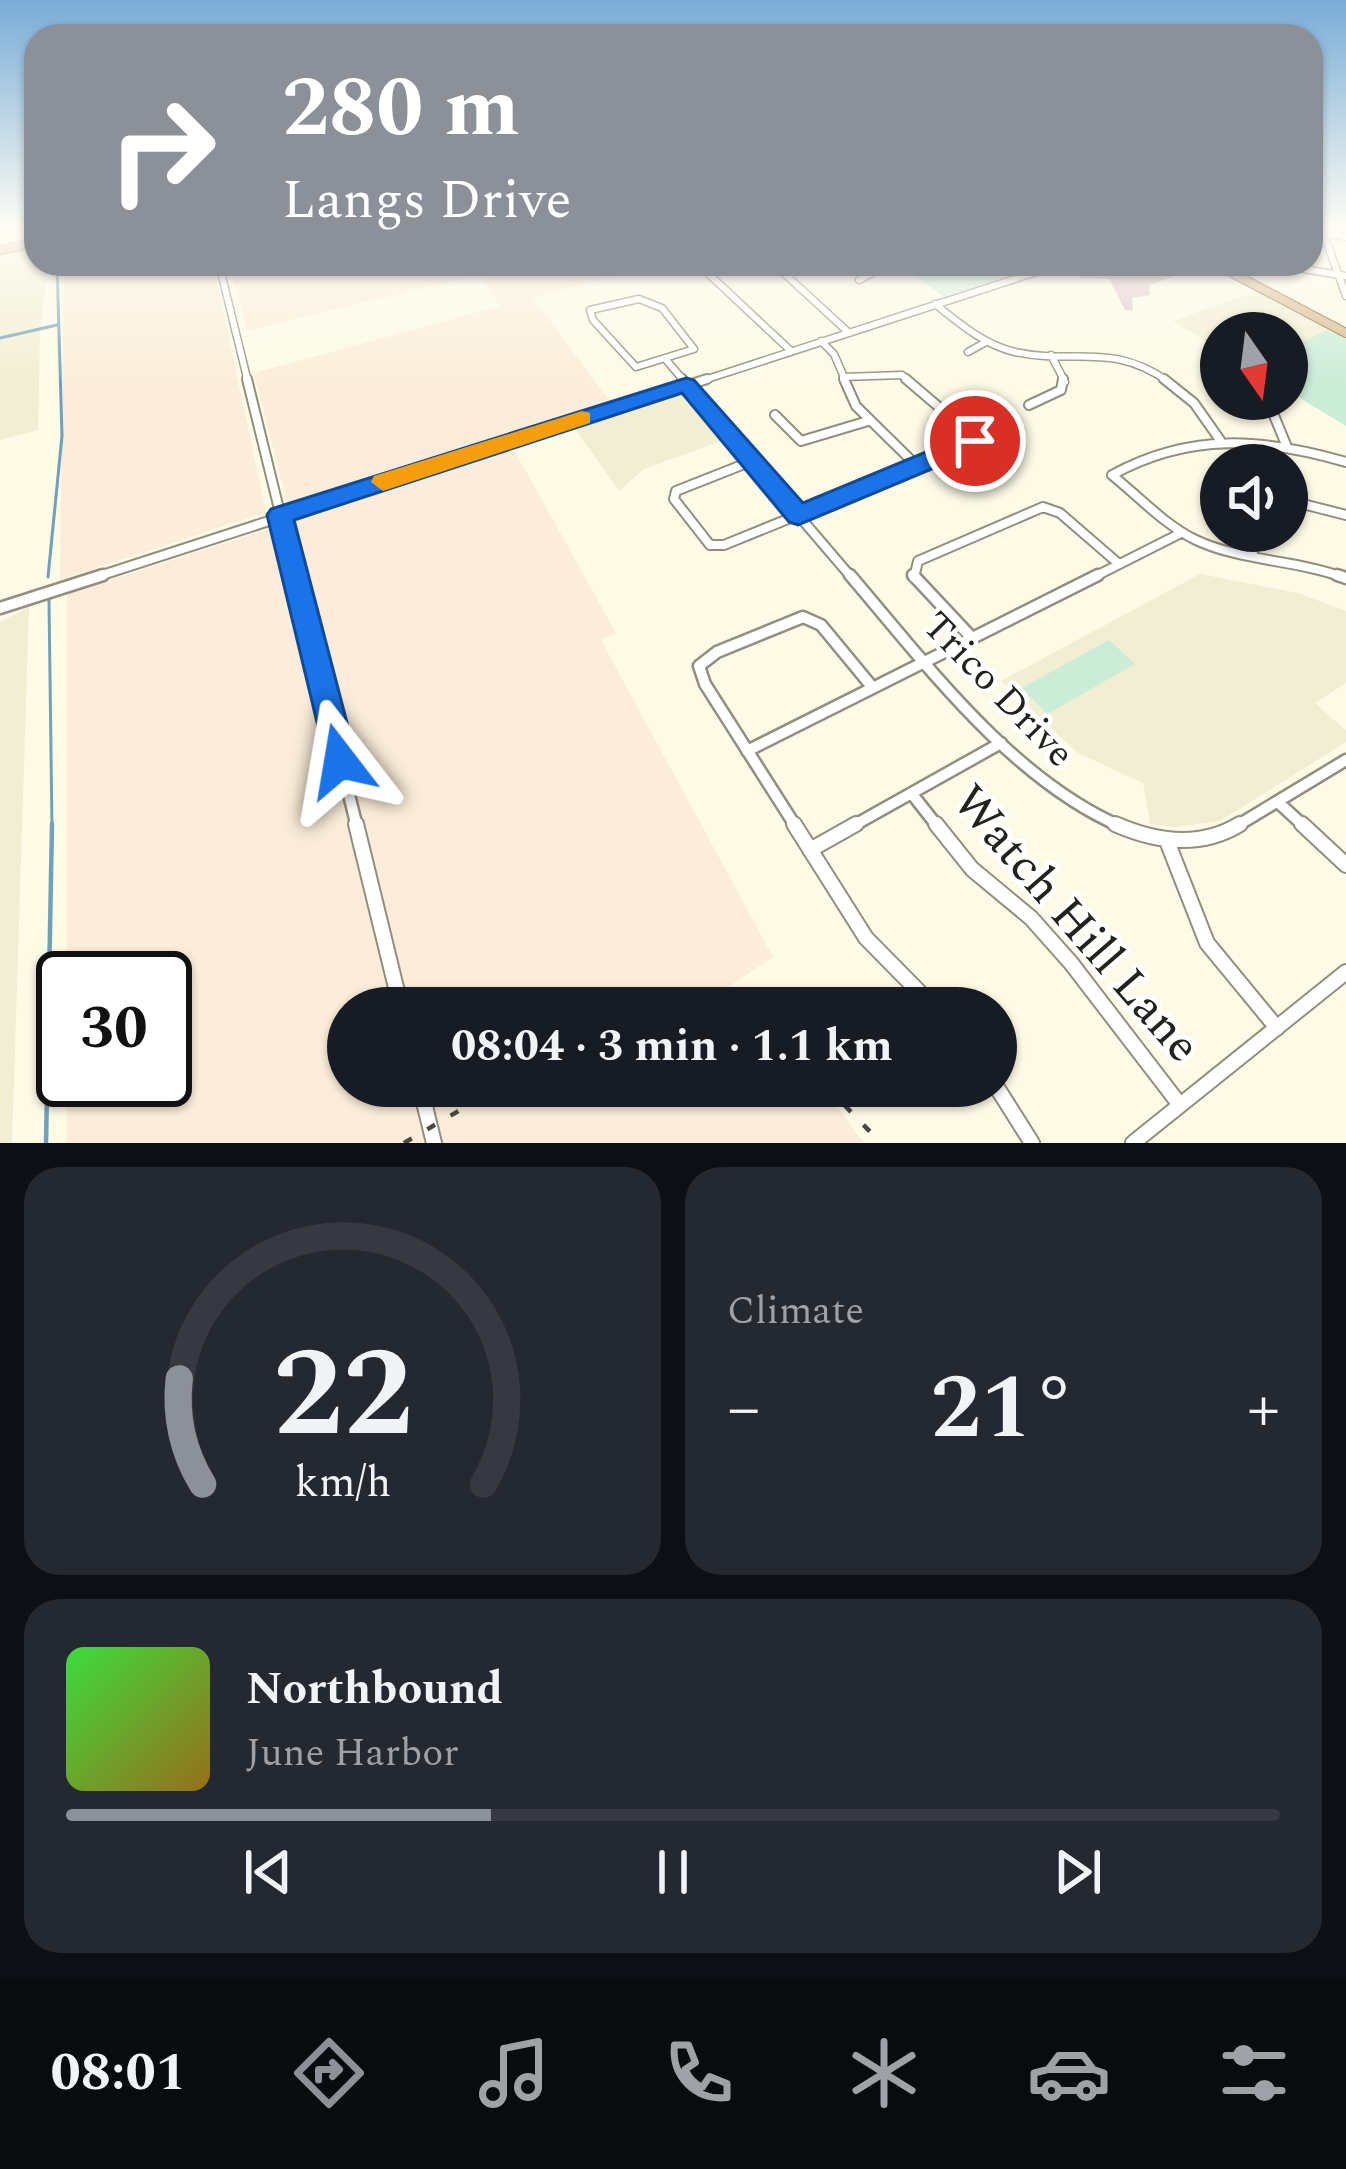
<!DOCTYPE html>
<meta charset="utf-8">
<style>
:root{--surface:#171b24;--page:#242831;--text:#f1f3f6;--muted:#9ea1a6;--line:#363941;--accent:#8c9099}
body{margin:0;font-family:Spectral,serif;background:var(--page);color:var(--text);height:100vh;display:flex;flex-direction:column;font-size:45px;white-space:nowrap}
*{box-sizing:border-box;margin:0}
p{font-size:39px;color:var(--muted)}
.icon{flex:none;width:66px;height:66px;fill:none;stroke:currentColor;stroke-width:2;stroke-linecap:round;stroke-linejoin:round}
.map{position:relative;height:1143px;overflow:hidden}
.side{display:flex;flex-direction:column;gap:24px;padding:24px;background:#0d0f14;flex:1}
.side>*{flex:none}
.guide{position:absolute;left:24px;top:24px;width:1299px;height:252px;border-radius:36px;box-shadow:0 3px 9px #0004;background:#8c9099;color:#fff;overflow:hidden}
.needle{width:78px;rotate:166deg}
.tools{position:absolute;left:1200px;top:312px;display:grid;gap:24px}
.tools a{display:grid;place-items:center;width:108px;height:108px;border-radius:50%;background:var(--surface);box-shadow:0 3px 9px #0004;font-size:60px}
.speed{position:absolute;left:36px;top:951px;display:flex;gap:24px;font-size:60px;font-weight:700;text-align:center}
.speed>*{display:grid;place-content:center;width:156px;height:156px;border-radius:50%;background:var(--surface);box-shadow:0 3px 9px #0004;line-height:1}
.speed .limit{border:6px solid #111;border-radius:18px;background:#fff;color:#111}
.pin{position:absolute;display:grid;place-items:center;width:102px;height:102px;color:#fff;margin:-51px;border:6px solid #fff;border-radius:50%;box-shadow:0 3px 12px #0007}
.me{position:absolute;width:132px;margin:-66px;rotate:346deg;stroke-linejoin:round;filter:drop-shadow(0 0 9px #0008)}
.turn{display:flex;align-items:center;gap:42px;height:252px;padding:0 60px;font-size:54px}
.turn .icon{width:156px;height:156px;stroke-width:2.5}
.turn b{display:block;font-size:84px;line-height:102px}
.big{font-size:90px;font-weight:700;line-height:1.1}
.side .card{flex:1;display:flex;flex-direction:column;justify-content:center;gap:18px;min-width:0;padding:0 42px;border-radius:36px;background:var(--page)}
.side .dial{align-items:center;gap:0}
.dial svg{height:312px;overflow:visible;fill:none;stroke:var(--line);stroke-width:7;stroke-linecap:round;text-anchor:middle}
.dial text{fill:var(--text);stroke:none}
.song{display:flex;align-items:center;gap:36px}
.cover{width:144px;height:144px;border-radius:18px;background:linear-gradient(135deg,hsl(120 70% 55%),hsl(40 70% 35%))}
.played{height:12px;border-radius:6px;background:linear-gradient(90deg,var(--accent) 35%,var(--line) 35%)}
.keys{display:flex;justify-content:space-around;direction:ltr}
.heat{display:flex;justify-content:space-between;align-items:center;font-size:66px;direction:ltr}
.side .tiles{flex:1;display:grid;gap:24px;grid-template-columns:1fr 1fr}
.card:last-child{grid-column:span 2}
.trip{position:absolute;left:327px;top:987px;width:690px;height:120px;border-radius:60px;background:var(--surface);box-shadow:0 3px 9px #0004;font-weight:700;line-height:120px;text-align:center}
.tab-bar{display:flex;height:192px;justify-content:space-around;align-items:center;background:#090b0e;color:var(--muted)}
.tab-bar .icon{width:84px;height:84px}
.tab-bar .current{color:var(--accent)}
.tab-bar b{font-size:54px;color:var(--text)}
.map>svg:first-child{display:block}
</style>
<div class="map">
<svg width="1346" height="1143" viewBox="0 0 1346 1143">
<rect width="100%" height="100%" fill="#fdfae6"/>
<path fill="#f2eed3" d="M 36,248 L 36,264 L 48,264 L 40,332 L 38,430 L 0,440 L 0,256 Z
M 1257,291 L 1329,329 L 1287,349 L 1287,333 L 1221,333 L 1221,350 L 1173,321 Z
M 683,394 L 724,440 L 644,469 L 619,491 L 574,427 Z
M 1200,574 L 1298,593 L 1346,611 L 1346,683 L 1315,703 L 1346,730 L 1346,742 L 1220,821 L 1175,827 L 1150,824 L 1143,783 L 1078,753 L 1001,681 Z
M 29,607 L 12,1143 L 0,1143 L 0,622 Z"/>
<path fill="#fbedd9" d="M 64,264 L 213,264 L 266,512 L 60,580 Z
M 229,264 L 642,264 L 645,268 L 533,298 L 610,402 L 294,505 L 287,503 L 254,373 L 500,306 L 480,275 L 247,331 Z
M 514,450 L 616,633 L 601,640 L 773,957 L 714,996 L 654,1008 L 348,1008 L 348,1086 L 807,1086 L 839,1110 L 864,1143 L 67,1143 L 67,1080 L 165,1080 L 165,978 L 67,978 L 67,594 Z"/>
<path fill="#cbecd7" d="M 899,264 L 980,264 L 1002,278 L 944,297 Z
M 1329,329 L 1346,338 L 1346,426 L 1287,390 L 1287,349 Z
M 1109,640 L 1135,664 L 1047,714 L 1022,688 Z"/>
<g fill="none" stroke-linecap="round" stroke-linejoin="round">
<path stroke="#71a0bd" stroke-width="3" d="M 0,338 L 57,325
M 48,577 L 62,436 L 57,264
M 49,600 L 52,827"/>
<path stroke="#71a0bd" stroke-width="4.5" d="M 46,1143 L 52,824"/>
</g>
<path fill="#dbc5cb" d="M 1087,264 L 1168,264 L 1187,272 L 1149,285 L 1150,295 L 1132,298 L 1133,310 L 1125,310 L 1109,279 L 1081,278 L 1081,266 Z"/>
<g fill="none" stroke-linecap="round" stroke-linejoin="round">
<defs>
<path id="minor-far3" d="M 1321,226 L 1346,296
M 1311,231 L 1346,237
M 219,264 L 248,382
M 698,264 L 791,351
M 774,264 L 848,332
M 1274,264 L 1346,276
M 859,280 L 874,272 L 865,264
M 639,299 L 662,308 L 694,349 L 636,367 L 593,320 L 590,310 Z
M 935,304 C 959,323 984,345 1015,352 C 1073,365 1111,341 1169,382
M 821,341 L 834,354 L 846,382
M 968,352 L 986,342
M 1051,355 L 1065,382
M 667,361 L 685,382
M 843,377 L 902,375 L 910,382
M 698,382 L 1061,264"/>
<path id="minor-far2" d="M 247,379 L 296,578
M 682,379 L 852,578
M 844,379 L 856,406 L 918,467
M 1164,379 L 1194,403 L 1220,440
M 1029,405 L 1061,390 L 1063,379
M 1273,413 L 1287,447
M 775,415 L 801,441 L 868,421
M 752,461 L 676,491 L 674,499 L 710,545 L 724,545 L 975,443 L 974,437 L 906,379
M 1287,500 L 1346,515
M 1246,531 L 1253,554
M 93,578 L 707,379
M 914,578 L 918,561 L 1043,507 L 1060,513 L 1119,564
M 1092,578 L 1181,533
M 1345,578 C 1298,560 1240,561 1196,540 C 1166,526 1138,496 1112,475 C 1190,432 1263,438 1346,462"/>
<path id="minor-far1" d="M 295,575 L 357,827
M 850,575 C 926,664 1012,780 1122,827
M 913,575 L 972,638
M 1337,575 L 1346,578
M 0,608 L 103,575
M 747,751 L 1098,575
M 912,794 L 938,827
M 1280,804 L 1305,827
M 796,827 L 705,684 L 699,666 L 717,652 L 803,617 L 821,625 L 873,688
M 851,827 L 1001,743
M 1235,827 L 1346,760"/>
<path id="minor" d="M 356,824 L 401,1008
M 794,824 L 866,938 L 935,1008
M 936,824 L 972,869 L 1031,918 L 1071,963 L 1180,1105
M 1115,824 C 1156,842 1201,848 1240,824
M 1302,824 L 1346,865
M 1167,841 L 1207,943 L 1277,1028
M 810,850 L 856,824
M 420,1086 L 434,1143
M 996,1086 L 1032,1143
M 1133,1143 L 1346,972"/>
<path id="major" d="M 0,250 L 36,243
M 1215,264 L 1346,333"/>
</defs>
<use href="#minor-far3" stroke="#928f7e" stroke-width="9"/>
<use href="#minor-far2" stroke="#928f7e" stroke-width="12"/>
<use href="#minor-far1" stroke="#928f7e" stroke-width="15"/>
<use href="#minor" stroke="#928f7e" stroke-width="18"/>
<use href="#major" stroke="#866430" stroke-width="10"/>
<use href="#minor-far3" stroke="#fff" stroke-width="6"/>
<use href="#minor-far2" stroke="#fff" stroke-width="8"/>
<use href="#minor-far1" stroke="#fff" stroke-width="10"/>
<use href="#minor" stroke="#fff" stroke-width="14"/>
<use href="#major" stroke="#d7b789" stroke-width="8"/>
<path stroke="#4a493f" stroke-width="4.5" stroke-dasharray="9 18" stroke-linecap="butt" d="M 826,1086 L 881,1143
M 404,1143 L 501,1086"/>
</g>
<linearGradient id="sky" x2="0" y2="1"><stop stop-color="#78acd7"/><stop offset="0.59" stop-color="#fefdf4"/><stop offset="1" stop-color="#fefdf4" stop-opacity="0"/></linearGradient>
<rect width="1346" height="386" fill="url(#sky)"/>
<path fill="#1a73e8" stroke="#114b97" stroke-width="3" d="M 686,378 L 694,380 L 803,503 L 967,435 L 984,435 L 987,441 L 984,447 L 798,525 L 789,522 L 682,393 L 294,520 L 357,761 L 352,772 L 340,776 L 329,772 L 267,515 L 271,509 Z"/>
<path fill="#f59e0b" d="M 582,411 L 590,413 L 590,423 L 383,491 L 371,482 L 374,476 Z"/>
<g text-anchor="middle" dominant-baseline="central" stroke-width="9" stroke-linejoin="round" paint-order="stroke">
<g font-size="39" fill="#23221b" stroke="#fff">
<text transform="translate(998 690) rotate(46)">Trico Drive</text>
</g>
<g font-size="48" fill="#23221b" stroke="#fff">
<text transform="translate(1076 924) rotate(49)">Watch Hill Lane</text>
</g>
</g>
</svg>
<div class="tools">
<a><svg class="needle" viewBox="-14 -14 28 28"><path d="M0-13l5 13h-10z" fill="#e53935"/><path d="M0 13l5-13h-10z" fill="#9ea1a6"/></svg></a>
<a><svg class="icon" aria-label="sound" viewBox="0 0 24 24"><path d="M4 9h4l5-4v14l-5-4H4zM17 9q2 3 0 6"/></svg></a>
</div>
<div class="speed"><div class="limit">30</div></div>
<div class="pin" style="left:975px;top:441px;background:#d93025"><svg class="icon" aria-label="arrive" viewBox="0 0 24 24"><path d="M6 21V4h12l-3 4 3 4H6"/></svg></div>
<svg class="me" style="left:340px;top:761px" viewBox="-20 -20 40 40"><path d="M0-17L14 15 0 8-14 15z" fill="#1a73e8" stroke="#fff" stroke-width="4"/></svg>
<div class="trip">08:04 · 3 min · 1.1 km</div>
<div class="guide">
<div class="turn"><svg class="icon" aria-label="right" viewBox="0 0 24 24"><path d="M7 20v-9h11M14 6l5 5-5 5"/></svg><div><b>280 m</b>Langs Drive</div></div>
</div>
</div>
<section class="side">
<div class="tiles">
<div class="card dial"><svg viewBox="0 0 100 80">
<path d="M14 69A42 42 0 1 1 86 69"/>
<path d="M14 69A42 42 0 0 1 8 42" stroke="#8c9099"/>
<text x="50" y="56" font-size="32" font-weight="700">22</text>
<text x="50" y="72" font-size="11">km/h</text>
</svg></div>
<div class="card"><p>Climate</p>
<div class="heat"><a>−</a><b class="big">21°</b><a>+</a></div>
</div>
<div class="card">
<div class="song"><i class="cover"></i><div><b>Northbound</b><p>June Harbor</p></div></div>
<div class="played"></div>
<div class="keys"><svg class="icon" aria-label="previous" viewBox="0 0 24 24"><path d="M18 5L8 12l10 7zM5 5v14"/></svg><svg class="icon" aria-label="pause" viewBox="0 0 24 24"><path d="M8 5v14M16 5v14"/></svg><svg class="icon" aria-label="next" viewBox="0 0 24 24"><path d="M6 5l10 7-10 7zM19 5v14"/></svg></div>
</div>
</div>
</section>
<nav class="tab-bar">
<b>08:01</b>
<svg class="icon current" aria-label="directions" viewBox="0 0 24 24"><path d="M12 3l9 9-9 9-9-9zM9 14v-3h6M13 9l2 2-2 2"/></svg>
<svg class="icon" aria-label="music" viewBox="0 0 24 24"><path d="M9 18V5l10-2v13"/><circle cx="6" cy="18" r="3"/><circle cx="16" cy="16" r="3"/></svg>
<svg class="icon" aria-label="phone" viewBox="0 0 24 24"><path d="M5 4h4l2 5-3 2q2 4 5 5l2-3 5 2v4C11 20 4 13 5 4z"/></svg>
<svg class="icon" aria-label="climate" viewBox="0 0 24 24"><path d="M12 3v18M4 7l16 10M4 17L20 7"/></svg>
<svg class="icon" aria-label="car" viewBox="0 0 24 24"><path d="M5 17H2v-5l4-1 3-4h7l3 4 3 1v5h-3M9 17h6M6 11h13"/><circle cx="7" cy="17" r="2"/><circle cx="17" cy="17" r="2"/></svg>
<svg class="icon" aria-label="filters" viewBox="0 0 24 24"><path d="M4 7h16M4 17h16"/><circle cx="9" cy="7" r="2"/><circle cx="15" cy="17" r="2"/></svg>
</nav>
